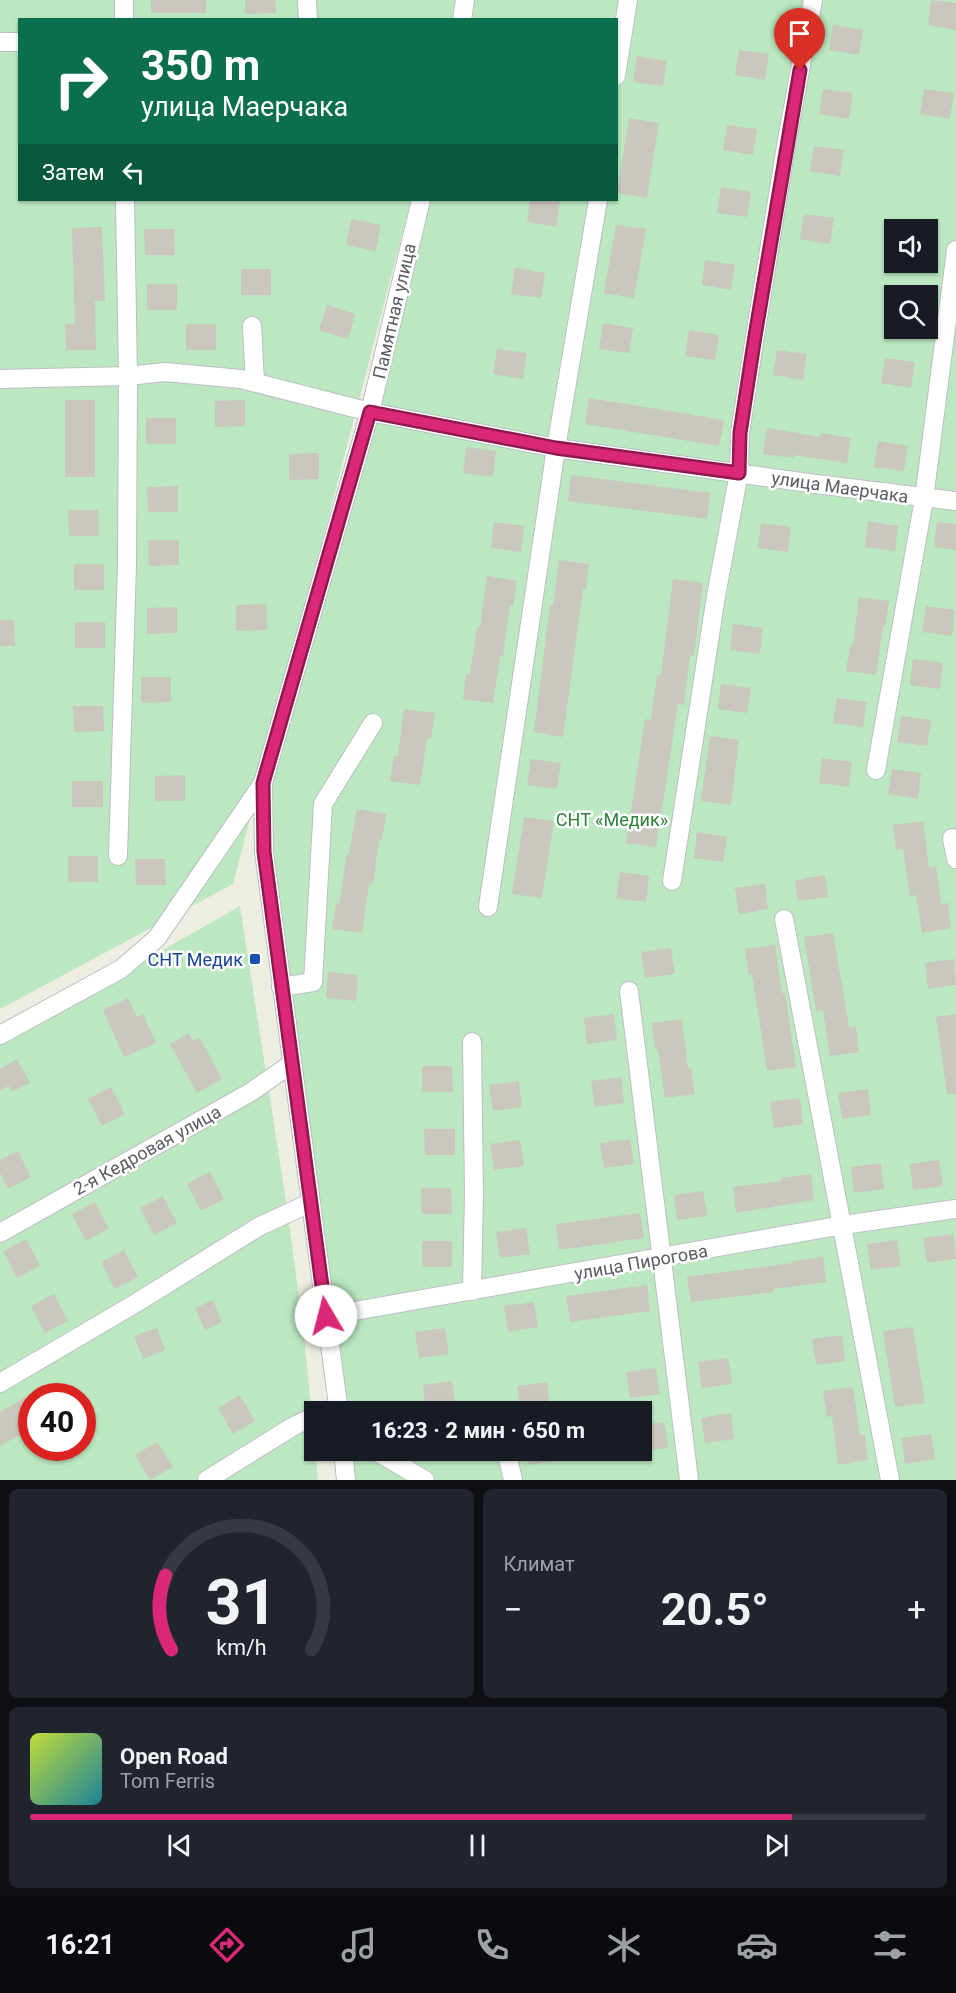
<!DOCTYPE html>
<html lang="ru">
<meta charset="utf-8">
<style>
:root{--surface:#171b24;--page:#20242c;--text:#f1f3f6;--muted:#9ea1a6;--line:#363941;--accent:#db2777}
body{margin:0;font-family:Roboto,sans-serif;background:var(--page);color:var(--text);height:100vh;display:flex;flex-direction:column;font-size:22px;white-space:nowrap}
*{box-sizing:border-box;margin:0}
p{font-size:20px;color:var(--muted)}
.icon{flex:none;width:33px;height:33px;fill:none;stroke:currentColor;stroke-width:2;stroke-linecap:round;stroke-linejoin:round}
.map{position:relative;height:1480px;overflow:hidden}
.drawer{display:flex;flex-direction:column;gap:9px;padding:9px;background:#0d0f14;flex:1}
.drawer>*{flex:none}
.hud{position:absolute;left:18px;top:18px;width:600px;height:183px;border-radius:0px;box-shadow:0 2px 4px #0004;background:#0b6e4f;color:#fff;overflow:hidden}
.tools{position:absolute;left:884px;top:219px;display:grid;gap:12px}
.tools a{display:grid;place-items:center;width:54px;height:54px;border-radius:0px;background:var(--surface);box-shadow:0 2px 4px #0004;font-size:30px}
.speed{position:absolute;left:18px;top:1383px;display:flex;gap:12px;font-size:30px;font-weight:700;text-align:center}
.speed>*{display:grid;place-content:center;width:78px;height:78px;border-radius:50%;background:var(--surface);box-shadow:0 2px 4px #0004;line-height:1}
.speed .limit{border:9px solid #d22;background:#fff;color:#111}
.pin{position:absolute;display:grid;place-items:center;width:51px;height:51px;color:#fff;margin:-62px -26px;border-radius:50% 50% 50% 0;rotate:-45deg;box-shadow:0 0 6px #0007}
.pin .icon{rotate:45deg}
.me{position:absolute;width:66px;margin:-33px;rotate:352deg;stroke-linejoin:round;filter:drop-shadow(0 0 4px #0008)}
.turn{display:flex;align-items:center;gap:21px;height:126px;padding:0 24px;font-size:27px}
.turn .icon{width:78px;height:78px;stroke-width:2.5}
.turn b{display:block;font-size:42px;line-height:51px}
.then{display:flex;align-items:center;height:57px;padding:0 24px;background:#0003;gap:12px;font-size:22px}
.big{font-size:45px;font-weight:700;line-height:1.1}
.drawer .widget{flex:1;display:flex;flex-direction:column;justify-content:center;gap:9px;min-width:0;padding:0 21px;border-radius:9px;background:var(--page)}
.drawer .dial{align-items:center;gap:0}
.dial svg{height:156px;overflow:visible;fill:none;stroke:var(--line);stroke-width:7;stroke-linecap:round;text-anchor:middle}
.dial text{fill:var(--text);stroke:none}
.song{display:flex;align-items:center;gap:18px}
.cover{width:72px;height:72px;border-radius:9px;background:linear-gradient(135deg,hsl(70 70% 55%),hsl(190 70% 35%))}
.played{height:6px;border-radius:3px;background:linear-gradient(90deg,var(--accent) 85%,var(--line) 85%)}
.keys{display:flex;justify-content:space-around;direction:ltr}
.heat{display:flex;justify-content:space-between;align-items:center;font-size:33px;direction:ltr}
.drawer .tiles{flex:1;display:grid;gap:9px;grid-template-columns:1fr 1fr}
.widget:last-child{grid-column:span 2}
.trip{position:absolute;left:304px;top:1401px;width:348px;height:60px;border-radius:0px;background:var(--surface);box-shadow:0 2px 4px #0004;font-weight:700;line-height:60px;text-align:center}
.dock{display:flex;height:96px;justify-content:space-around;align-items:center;background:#090b0e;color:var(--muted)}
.dock .icon{width:42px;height:42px}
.dock .current{color:var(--accent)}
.dock b{font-size:27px;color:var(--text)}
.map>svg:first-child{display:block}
</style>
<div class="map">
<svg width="956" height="1480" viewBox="0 0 956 1480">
<rect width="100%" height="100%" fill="#eeede1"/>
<path fill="#bbe8c1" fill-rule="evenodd" d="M 0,0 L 465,0 L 462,20 L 20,20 L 20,200 L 411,200 L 233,884 L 0,1009 Z
M 469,0 L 956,0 L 956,1480 L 346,1480 L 343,1451 L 642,1450 L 642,1412 L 339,1411 L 263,783 L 423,200 L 616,200 L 616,20 L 466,19 ZM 894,230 L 927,230 L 927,262 L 894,262 ZM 894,296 L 927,296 L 927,328 L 894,328 Z
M 240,906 L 288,1214 L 304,1336 L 318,1480 L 0,1480 L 0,1043 ZM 32,1396 L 82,1396 L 82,1448 L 32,1448 Z"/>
<path fill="#c9c7be" d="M 151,0 L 206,0 L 206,13 L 151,13 Z
M 245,0 L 275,0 L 276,13 L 245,14 Z
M 931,0 L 956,3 L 956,30 L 928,25 Z
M 833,25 L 863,30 L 859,55 L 829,50 Z
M 739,50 L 769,54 L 765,80 L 735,75 Z
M 637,56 L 667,61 L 663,86 L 633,82 Z
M 823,89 L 853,93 L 849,119 L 819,114 Z
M 924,89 L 954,93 L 950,119 L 920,114 Z
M 629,118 L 659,123 L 647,198 L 617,193 Z
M 727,125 L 757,129 L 753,155 L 723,150 Z
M 814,146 L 844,150 L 840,176 L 810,171 Z
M 721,187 L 751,192 L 747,217 L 717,213 Z
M 530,200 L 560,201 L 556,227 L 527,222 Z
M 804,214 L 834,218 L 830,244 L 800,239 Z
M 351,219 L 381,225 L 376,251 L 346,245 Z
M 616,225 L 646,229 L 634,298 L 604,293 Z
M 102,227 L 105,301 L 95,301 L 96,350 L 66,350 L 65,324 L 75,324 L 72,228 Z
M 144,229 L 174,229 L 175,255 L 145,255 Z
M 705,260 L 735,265 L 731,290 L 702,285 Z
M 515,268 L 545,273 L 541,298 L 511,294 Z
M 241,269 L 271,269 L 271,295 L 241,295 Z
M 147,284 L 177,284 L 177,310 L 147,310 Z
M 327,305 L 355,314 L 348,339 L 319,330 Z
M 603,323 L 633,328 L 629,353 L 599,349 Z
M 186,324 L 216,324 L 216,350 L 186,350 Z
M 689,330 L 719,335 L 715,360 L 685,356 Z
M 497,349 L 527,353 L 523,379 L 493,374 Z
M 777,350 L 807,354 L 803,380 L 773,375 Z
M 885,358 L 915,362 L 911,388 L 881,383 Z
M 589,398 L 724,420 L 719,446 L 585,424 Z
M 65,400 L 95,400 L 95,477 L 65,477 Z
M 245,400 L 245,426 L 215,427 L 215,401 Z
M 146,418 L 176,418 L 176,444 L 146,444 Z
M 767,428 L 820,437 L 821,433 L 851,438 L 847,463 L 794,455 L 793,458 L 763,454 Z
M 878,441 L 908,446 L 904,471 L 874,467 Z
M 466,447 L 496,451 L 493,477 L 463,473 Z
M 319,453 L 319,479 L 289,480 L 289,454 Z
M 571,475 L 710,493 L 707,519 L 568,501 Z
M 178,486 L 178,512 L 148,512 L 147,487 Z
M 68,510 L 98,510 L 99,536 L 69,536 Z
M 868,521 L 898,526 L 895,551 L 865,547 Z
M 494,522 L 524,526 L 521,552 L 491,548 Z
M 937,522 L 956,524 L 956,550 L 934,547 Z
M 761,523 L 791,527 L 788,552 L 758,548 Z
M 148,540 L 179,540 L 179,565 L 149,566 Z
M 559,560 L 589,564 L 586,590 L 583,589 L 563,737 L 534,732 L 550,605 L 553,606 Z
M 74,564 L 104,564 L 104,590 L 74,590 Z
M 487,576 L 517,581 L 513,606 L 510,606 L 503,656 L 500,656 L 493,703 L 463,699 L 466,674 L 470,674 L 477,627 L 480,627 Z
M 673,579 L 703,583 L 694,656 L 690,655 L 684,705 L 678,704 L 656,847 L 626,843 L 645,719 L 651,720 L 657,675 L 661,675 Z
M 859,597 L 889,601 L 885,626 L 883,626 L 876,675 L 846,671 L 850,645 L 853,645 Z
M 266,604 L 267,630 L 236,631 L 236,605 Z
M 926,606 L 955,610 L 952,636 L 922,632 Z
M 177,607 L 177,633 L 147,634 L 147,608 Z
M 0,620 L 14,620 L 15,646 L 0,646 Z
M 75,622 L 105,622 L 105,648 L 75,648 Z
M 733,624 L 763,628 L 760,654 L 730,650 Z
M 913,659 L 943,663 L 940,689 L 910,685 Z
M 141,677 L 171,677 L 171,702 L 141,703 Z
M 721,684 L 751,688 L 747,713 L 718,709 Z
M 837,698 L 867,702 L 863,727 L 833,723 Z
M 73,706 L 103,706 L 104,731 L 74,732 Z
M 404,709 L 435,713 L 431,739 L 427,738 L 420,785 L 390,781 L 394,756 L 398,756 Z
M 901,716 L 931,720 L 927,746 L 897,742 Z
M 710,736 L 739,740 L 731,805 L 701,801 Z
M 822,758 L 852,762 L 849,787 L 819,783 Z
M 531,759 L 561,763 L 557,789 L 527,785 Z
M 892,769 L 921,773 L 918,799 L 888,794 Z
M 185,775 L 185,801 L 155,801 L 155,776 Z
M 72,781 L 103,781 L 103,807 L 72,807 Z
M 357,809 L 386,814 L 382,840 L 379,839 L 373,884 L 369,883 L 362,933 L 332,929 L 336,903 L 339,904 L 347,854 L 349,854 Z
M 524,817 L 554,821 L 542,898 L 512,894 Z
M 923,821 L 929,867 L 936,866 L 941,904 L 948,903 L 951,928 L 922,933 L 916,895 L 910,896 L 903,849 L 896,850 L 893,825 Z
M 697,832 L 727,837 L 723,862 L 694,858 Z
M 68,856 L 98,856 L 98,882 L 68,882 Z
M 135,859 L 165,859 L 166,885 L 136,885 Z
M 620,872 L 649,876 L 646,902 L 616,898 Z
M 825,875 L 828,897 L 798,901 L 795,880 Z
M 765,884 L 768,909 L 739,914 L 735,888 Z
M 833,933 L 849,1027 L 856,1026 L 859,1052 L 830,1056 L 823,1010 L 816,1011 L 804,937 Z
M 775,945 L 782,993 L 785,993 L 796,1067 L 767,1071 L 752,974 L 749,975 L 745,949 Z
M 671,948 L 675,974 L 645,978 L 641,952 Z
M 954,959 L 956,985 L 928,989 L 925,963 Z
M 328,972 L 358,975 L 356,1001 L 326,998 Z
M 128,998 L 137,1017 L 143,1014 L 156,1043 L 124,1057 L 103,1010 Z
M 614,1014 L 617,1040 L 587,1044 L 584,1018 Z
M 956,1014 L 956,1094 L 947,1094 L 936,1017 Z
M 682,1019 L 688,1069 L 691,1068 L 695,1094 L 665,1098 L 658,1049 L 655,1049 L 652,1023 Z
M 189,1033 L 193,1041 L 200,1038 L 222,1079 L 197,1093 L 170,1044 Z
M 17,1059 L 30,1083 L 12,1092 L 9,1086 L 0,1090 L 0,1069 Z
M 422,1066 L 452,1066 L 453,1092 L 422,1092 Z
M 621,1077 L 624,1103 L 595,1107 L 591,1081 Z
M 519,1081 L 522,1107 L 493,1111 L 489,1085 Z
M 111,1087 L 125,1114 L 102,1126 L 88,1099 Z
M 868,1089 L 871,1115 L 842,1119 L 838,1093 Z
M 800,1098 L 803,1124 L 774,1128 L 770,1102 Z
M 424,1129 L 455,1129 L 455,1155 L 425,1155 Z
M 630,1139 L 634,1164 L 604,1168 L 600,1143 Z
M 520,1140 L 524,1166 L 494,1170 L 490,1144 Z
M 18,1151 L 31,1177 L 8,1189 L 0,1173 L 0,1160 Z
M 939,1160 L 943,1186 L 913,1190 L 910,1164 Z
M 881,1163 L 884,1189 L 854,1193 L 851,1167 Z
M 210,1172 L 224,1199 L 201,1211 L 187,1184 Z
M 811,1174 L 814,1200 L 736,1213 L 733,1187 L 782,1181 L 781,1178 Z
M 421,1188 L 451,1188 L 452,1214 L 422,1214 Z
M 703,1191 L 707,1216 L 677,1220 L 674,1195 Z
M 163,1196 L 177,1223 L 154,1235 L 140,1208 Z
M 95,1202 L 109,1229 L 86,1241 L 72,1214 Z
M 640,1213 L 644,1238 L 559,1250 L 556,1224 Z
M 526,1228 L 530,1254 L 500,1258 L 496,1232 Z
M 953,1234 L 956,1259 L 927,1263 L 923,1238 Z
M 26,1239 L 40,1266 L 17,1278 L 3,1251 Z
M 897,1240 L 901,1266 L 871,1270 L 867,1244 Z
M 422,1241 L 452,1241 L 452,1267 L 422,1267 Z
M 124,1250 L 138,1277 L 115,1289 L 101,1262 Z
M 823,1257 L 826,1282 L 774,1289 L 774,1292 L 691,1302 L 687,1277 L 793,1263 L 793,1261 Z
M 647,1285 L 650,1311 L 570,1322 L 566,1296 Z
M 54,1294 L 68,1321 L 45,1333 L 31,1306 Z
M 213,1300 L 222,1322 L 205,1330 L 195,1308 Z
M 534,1302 L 538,1327 L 508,1332 L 504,1306 Z
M 913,1327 L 925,1403 L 895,1407 L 883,1331 Z
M 157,1328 L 165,1350 L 143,1359 L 134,1336 Z
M 445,1328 L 449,1354 L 419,1358 L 415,1332 Z
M 842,1335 L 845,1361 L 816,1365 L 812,1339 Z
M 728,1358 L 732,1384 L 702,1388 L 698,1362 Z
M 656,1368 L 660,1394 L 630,1398 L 626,1372 Z
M 452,1381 L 456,1407 L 426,1411 L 423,1385 Z
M 547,1382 L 550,1408 L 520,1412 L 517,1386 Z
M 853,1387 L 860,1435 L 865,1435 L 868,1460 L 838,1465 L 832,1416 L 827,1417 L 823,1391 Z
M 32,1393 L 32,1428 L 0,1446 L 0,1412 Z
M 240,1395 L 255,1421 L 233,1434 L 218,1408 Z
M 731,1413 L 734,1439 L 705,1443 L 701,1418 Z
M 664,1422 L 668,1448 L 642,1451 L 642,1425 Z
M 931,1434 L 935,1459 L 905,1464 L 901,1438 Z
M 157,1442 L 173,1467 L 150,1480 L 135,1455 Z
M 527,1450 L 570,1450 L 570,1459 L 529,1465 Z"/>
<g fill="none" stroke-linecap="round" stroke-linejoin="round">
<defs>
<path id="minor" d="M 124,0 L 124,20
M 307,0 L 308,20
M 462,20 L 465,0
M 0,42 L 20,42
M 616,76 L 628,0
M 252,326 L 255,382
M 0,379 L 128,376 L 165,372 L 241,379 L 370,412 L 556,448 L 816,484 L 956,501
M 876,770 L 924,499 L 956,250
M 952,838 L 956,859
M 118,856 L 127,564 L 128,376 L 125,200
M 672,881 L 716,596 L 739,473 L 740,433 L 755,336 L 787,140 L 813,0
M 488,907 L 556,448 L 598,200
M 784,919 L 890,1480
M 281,987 L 313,982 L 323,804 L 373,723
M 629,991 L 689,1480
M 0,1035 L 121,969 L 157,938 L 263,783
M 472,1042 L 474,1194 L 472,1291
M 0,1233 L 251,1092 L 291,1064
M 326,1316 L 843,1225 L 956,1209
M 0,1383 L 136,1303 L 260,1226 L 310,1203
M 339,1412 L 264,852 L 263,783 L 370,412 L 421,200
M 343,1450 L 346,1480
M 374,1450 L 425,1480
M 506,1450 L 513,1480
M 207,1480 L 292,1427 L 315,1416"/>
</defs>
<use href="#minor" stroke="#bcbec4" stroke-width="20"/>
<use href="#minor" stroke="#fff" stroke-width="18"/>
</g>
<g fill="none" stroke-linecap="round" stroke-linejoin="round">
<defs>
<path id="route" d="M 326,1316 L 264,852 L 263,783 L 370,412 L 556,448 L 739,473 L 740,433 L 755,336 L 800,70"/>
</defs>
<use href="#route" stroke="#8e194d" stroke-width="15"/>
<use href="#route" stroke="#db2777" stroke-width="10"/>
</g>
<rect fill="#1a4fb4" stroke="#fff" stroke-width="2" x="249" y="953" width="12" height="12" rx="3"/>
<g text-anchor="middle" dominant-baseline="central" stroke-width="5" stroke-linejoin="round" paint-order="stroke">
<g font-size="18" fill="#5a5d64" stroke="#fff">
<text transform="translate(394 311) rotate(-77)">Памятная улица</text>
<text transform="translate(840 487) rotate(8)">улица Маерчака</text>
<text transform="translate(147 1150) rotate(-29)">2-я Кедровая улица</text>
<text transform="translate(641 1262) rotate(-10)">улица Пирогова</text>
</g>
<g font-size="18" fill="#2c823a" stroke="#fff">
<text x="612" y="819">СНТ «Медик»</text>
</g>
<g font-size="18" fill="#164399" stroke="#fff" text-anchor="end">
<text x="243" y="959">СНТ Медик</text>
</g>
</g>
</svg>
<div class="tools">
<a><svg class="icon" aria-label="sound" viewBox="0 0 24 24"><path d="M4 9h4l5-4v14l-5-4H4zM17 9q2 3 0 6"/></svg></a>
<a><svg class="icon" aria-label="search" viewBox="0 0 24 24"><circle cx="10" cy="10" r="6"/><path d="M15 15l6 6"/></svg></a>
</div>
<div class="speed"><div class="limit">40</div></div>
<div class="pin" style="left:800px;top:70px;background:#d93025"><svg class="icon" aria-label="arrive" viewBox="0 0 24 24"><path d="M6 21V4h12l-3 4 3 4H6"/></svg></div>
<svg class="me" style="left:326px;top:1316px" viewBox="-20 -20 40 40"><circle r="19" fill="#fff"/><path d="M0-13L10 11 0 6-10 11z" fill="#db2777"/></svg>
<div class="trip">16:23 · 2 мин · 650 m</div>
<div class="hud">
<div class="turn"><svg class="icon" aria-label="right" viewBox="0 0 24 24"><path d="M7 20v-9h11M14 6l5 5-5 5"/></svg><div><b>350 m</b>улица Маерчака</div></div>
<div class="then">Затем<svg class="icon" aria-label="left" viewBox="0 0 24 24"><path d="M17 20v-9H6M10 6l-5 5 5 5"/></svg></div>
</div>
</div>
<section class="drawer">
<div class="tiles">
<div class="widget dial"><svg viewBox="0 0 100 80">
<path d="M14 69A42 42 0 1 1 86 69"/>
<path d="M14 69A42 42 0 0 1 11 31" stroke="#db2777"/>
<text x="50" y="56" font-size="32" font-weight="700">31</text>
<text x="50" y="72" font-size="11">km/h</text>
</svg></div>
<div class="widget"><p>Климат</p>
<div class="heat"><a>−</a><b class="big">20.5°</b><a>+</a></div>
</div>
<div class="widget">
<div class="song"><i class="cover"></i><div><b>Open Road</b><p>Tom Ferris</p></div></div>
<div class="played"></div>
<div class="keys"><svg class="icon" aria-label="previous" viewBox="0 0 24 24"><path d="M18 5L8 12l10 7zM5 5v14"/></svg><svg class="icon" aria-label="pause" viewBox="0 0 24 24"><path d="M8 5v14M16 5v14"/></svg><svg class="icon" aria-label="next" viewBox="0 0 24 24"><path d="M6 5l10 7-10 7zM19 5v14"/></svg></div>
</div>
</div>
</section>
<nav class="dock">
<b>16:21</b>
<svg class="icon current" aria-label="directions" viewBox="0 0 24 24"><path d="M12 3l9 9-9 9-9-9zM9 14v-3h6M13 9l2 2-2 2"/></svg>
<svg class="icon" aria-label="music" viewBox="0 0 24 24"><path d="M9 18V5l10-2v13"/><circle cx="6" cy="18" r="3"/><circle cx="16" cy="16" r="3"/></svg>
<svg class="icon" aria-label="phone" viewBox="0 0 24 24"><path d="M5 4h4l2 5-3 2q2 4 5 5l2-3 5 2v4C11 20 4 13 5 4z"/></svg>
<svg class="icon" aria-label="climate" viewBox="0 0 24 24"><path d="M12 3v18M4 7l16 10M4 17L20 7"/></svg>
<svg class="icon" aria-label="car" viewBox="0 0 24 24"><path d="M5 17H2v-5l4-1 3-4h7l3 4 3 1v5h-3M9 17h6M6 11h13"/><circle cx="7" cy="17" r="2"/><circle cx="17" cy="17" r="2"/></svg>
<svg class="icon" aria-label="filters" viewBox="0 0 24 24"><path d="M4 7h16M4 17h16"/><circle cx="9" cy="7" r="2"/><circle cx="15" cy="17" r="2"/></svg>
</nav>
